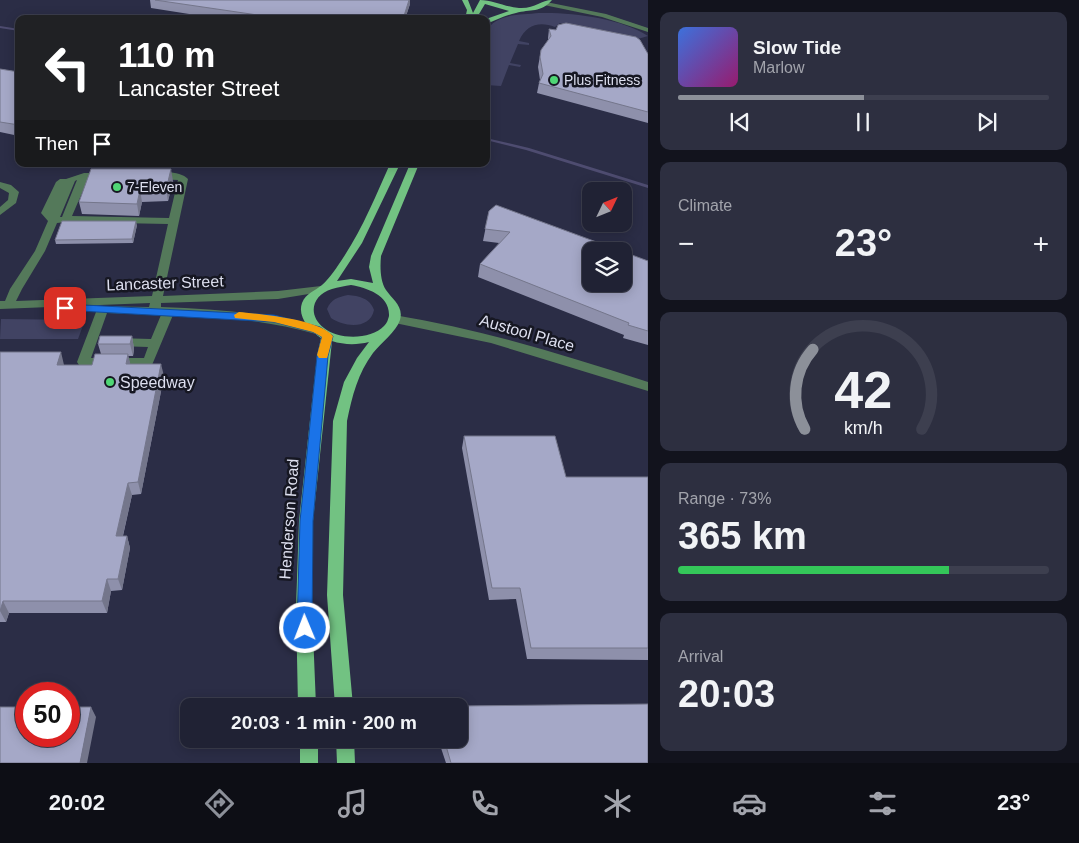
<!DOCTYPE html>
<meta charset="utf-8">
<style>
:root{--surface:#202234;--page:#2d2f40;--text:#f1f3f6;--muted:#a2a4ac;--line:#3d3f4f;--accent:#8c9099}
body{margin:0;font-family:Arial,sans-serif;background:var(--page);color:var(--text);height:100vh;display:flex;flex-direction:column;font-size:19px;white-space:nowrap}
*{box-sizing:border-box;margin:0}
p{font-size:16px;color:var(--muted)}
.icon{flex:none;width:28px;height:28px;fill:none;stroke:currentColor;stroke-width:2;stroke-linecap:round;stroke-linejoin:round}
.map{position:relative;flex:1;overflow:hidden}
.side{display:flex;flex-direction:column;gap:12px;padding:12px;background:#12131d;width:431px}
.side>*{flex:none}
.banner{position:absolute;left:15px;top:15px;width:475px;height:152px;border-radius:10px;box-shadow:0 2px 12px #0003,0 0 0 1px var(--line);background:#202124;color:#fff;overflow:hidden}
.needle{width:32px;rotate:47deg}
.fabs{position:absolute;left:582px;top:182px;display:grid;gap:10px}
.fabs a{display:grid;place-items:center;width:50px;height:50px;border-radius:10px;background:var(--surface);box-shadow:0 2px 12px #0003,0 0 0 1px var(--line);font-size:25px}
.speed{position:absolute;left:15px;top:682px;display:flex;gap:10px;font-size:25px;font-weight:700;text-align:center}
.speed>*{display:grid;place-content:center;width:65px;height:65px;border-radius:50%;background:var(--surface);box-shadow:0 2px 12px #0003,0 0 0 1px var(--line);line-height:1}
.speed .limit{border:8px solid #d22;background:#fff;color:#111}
.pin{position:absolute;display:grid;place-items:center;width:42px;height:42px;color:#fff;margin:-21px;border-radius:10px;box-shadow:0 2px 8px #0006}
.me{position:absolute;width:55px;margin:-28px;rotate:359deg;stroke-linejoin:round;filter:drop-shadow(0 0 4px #0008)}
.turn{display:flex;align-items:center;gap:18px;height:105px;padding:0 20px;font-size:22px}
.turn .icon{width:65px;height:65px;stroke-width:2.5}
.turn b{display:block;font-size:35px;line-height:42px}
.then{display:flex;align-items:center;height:48px;padding:0 20px;background:#0003;gap:10px;font-size:19px}
.big{font-size:38px;font-weight:600;line-height:1.1}
.side .tile{flex:1;display:flex;flex-direction:column;justify-content:center;gap:8px;min-width:0;padding:0 18px;border-radius:10px;background:var(--page)}
.side .dial{align-items:center;gap:0}
.dial svg{height:130px;overflow:visible;fill:none;stroke:var(--line);stroke-width:7;stroke-linecap:round;text-anchor:middle}
.dial text{fill:var(--text);stroke:none}
.song{display:flex;align-items:center;gap:15px}
.cover{width:60px;height:60px;border-radius:8px;background:linear-gradient(135deg,hsl(220 70% 55%),hsl(320 70% 35%))}
.played{height:5px;border-radius:2px;background:linear-gradient(90deg,var(--accent) 50%,var(--line) 50%)}
.keys{display:flex;justify-content:space-around;direction:ltr}
.heat{display:flex;justify-content:space-between;align-items:center;font-size:28px;direction:ltr}
.charge{height:8px;border-radius:4px;background:linear-gradient(90deg,#34c759 73%,var(--line) 0)}
.trip{position:absolute;left:180px;top:698px;width:288px;height:50px;border-radius:10px;background:var(--surface);box-shadow:0 2px 12px #0003,0 0 0 1px var(--line);font-weight:600;line-height:50px;text-align:center}
.dock{display:flex;height:80px;justify-content:space-around;align-items:center;background:#0d0e15;color:var(--muted)}
.dock .icon{width:35px;height:35px}
.dock .selected{color:var(--accent)}
.dock b{font-size:22px;color:var(--text)}
main{display:flex;flex:1;min-height:0}
.map>svg:first-child{display:block}
</style>
<main>
<div class="map">
<svg width="648" height="763" viewBox="0 0 648 763">
<rect width="100%" height="100%" fill="#2b2d46"/>
<path fill="#414363" d="M 539,13 C 571,12 621,18 648,36 L 631,41 L 590,29 L 560,23 L 555,27 C 539,21 526,25 519,41 L 529,43 L 529,45 L 518,44 L 510,63 L 521,65 L 520,67 L 509,65 L 501,86 L 486,85 L 486,32 C 495,13 521,15 539,13 Z
M 348,295 C 359,296 370,298 374,310 C 370,330 344,327 331,318 L 327,309 C 331,299 338,297 348,295 Z
M 1,319 L 85,320 L 78,339 L 0,339 Z"/>
<g fill="none" stroke-linecap="round" stroke-linejoin="round">
<path fill="#4e4c70" fill-rule="evenodd" d="M 0,26 L 19,29 L 19,31 L 0,28 Z
M 486,138 L 529,148 L 648,185 L 648,188 L 526,150 L 486,140 Z"/>
<path fill="#54795a" fill-rule="evenodd" d="M 546,2 L 606,14 L 648,28 L 648,32 L 602,17 L 544,5 L 543,4 Z
M 84,173 L 104,173 L 109,176 L 104,179 L 88,179 L 72,216 L 169,218 L 178,180 L 157,179 L 152,176 C 160,170 181,171 188,179 L 163,296 L 278,291 L 321,286 L 327,289 L 321,292 L 278,299 L 161,303 L 161,307 C 215,309 268,313 320,327 L 322,330 L 320,333 L 316,334 C 269,321 221,316 173,315 L 152,365 L 79,365 L 77,362 L 96,312 L 92,309 L 94,306 L 149,307 L 150,303 L 0,309 L 0,301 L 5,301 L 10,289 L 35,251 L 48,221 L 41,213 L 56,182 L 60,179 L 66,179 ZM 77,180 L 62,217 L 60,217 L 75,181 ZM 66,222 L 168,224 L 152,296 L 16,301 L 22,289 L 45,251 L 57,223 ZM 107,313 L 161,315 L 151,339 L 116,338 L 110,342 L 116,346 L 148,347 L 144,358 L 91,358 Z
M 0,182 L 11,185 L 19,192 L 16,203 L 0,215 L 0,207 L 8,200 L 9,193 L 0,188 Z
M 394,315 C 481,329 564,355 648,382 L 648,391 L 491,343 L 390,322 L 388,319 Z"/>
<path fill="#72c282" fill-rule="evenodd" d="M 462,0 L 468,0 L 473,13 L 480,0 C 493,0 505,7 519,8 C 535,9 541,0 552,0 C 541,13 530,9 516,13 C 506,15 496,20 486,24 L 486,19 L 509,11 L 485,4 L 476,19 L 465,19 L 467,10 Z
M 390,164 L 400,164 L 362,243 L 337,281 L 351,279 L 373,283 L 369,267 L 371,256 L 410,164 L 419,164 L 381,256 C 380,266 380,281 386,290 C 392,299 404,306 400,320 C 396,332 381,343 373,353 C 358,373 352,396 347,421 L 343,595 L 353,706 L 335,706 L 327,595 L 333,421 L 344,382 L 357,358 L 369,342 C 357,345 344,345 332,341 L 313,521 L 312,608 L 316,706 L 298,706 L 296,608 L 299,521 L 317,356 L 321,338 C 310,331 297,317 302,303 C 306,293 315,291 322,285 C 330,278 337,267 343,258 C 363,228 376,195 390,164 ZM 351,285 C 367,288 390,295 389,316 C 388,320 387,323 384,326 C 371,340 338,340 324,328 C 307,315 312,295 332,289 C 338,287 345,286 351,285 Z
M 300,739 L 318,739 L 318,763 L 300,763 Z
M 336,739 L 354,739 L 355,763 L 337,763 Z"/>
</g>
<path fill="#8e90ab" d="M 150,0 L 410,0 L 410,4 L 405,19 L 221,19 L 151,8 Z
M 549,29 L 648,54 L 648,123 L 537,93 L 539,83 L 540,80 L 538,67 L 541,50 L 548,41 L 548,38 Z
M 0,69 L 19,72 L 19,136 L 0,132 Z
M 173,181 L 168,201 L 142,202 L 139,216 L 82,214 L 79,202 Z
M 489,211 L 648,261 L 648,345 L 623,338 L 624,335 L 478,277 L 480,264 L 499,243 L 483,241 Z
M 137,225 L 133,243 L 56,244 L 55,240 Z
M 132,336 L 134,349 L 133,356 L 128,356 L 130,364 L 164,376 L 141,494 L 132,495 L 123,536 L 127,536 L 130,548 L 122,590 L 111,591 L 107,613 L 9,613 L 6,622 L 0,622 L 0,352 L 64,365 L 92,365 L 101,354 L 98,344 Z
M 464,436 L 566,477 L 648,477 L 648,660 L 527,659 L 516,599 L 489,600 L 462,448 Z
M 438,739 L 459,739 L 648,763 L 446,763 Z"/>
<path fill="#74768b" d="M 409,0 L 410,0 L 410,4 L 405,19 L 403,19 Z
M 171,169 L 173,181 L 168,201 L 166,190 Z
M 140,190 L 142,202 L 139,216 L 137,204 Z
M 136,221 L 137,225 L 133,243 L 132,239 Z
M 132,336 L 134,349 L 133,356 L 130,344 Z
M 61,352 L 64,365 L 57,365 Z
M 128,354 L 131,367 L 126,364 Z
M 161,364 L 164,376 L 141,494 L 138,482 Z
M 128,483 L 132,495 L 120,548 L 116,536 Z
M 127,536 L 130,548 L 122,590 L 118,579 Z
M 107,579 L 111,591 L 107,613 L 102,601 Z
M 3,601 L 9,613 L 6,622 L 0,611 Z
M 91,707 L 96,717 L 87,763 L 80,763 Z"/>
<path fill="#a5a8c7" stroke="#74768b" d="M 155,0 L 409,0 L 403,19 L 277,19 L 278,18 Z
M 566,23 L 636,37 L 640,40 L 648,54 L 648,112 L 539,83 L 543,74 L 540,57 L 541,50 L 551,36 L 549,29 L 556,30 L 558,25 Z
M 0,69 L 19,72 L 19,125 L 0,122 Z
M 91,169 L 171,169 L 166,190 L 140,190 L 137,204 L 79,202 Z
M 496,205 L 621,251 L 591,251 L 591,284 L 624,284 L 624,252 L 648,261 L 648,331 L 628,325 L 629,323 L 480,264 L 510,232 L 485,229 L 489,211 Z
M 62,221 L 136,221 L 132,239 L 55,240 Z
M 100,336 L 132,336 L 130,344 L 98,344 Z
M 0,352 L 61,352 L 57,365 L 92,365 L 95,354 L 128,354 L 126,364 L 161,364 L 138,482 L 128,483 L 116,536 L 127,536 L 118,579 L 107,579 L 102,601 L 3,601 L 0,611 Z
M 464,436 L 555,436 L 566,477 L 648,477 L 648,648 L 531,648 L 520,588 L 492,588 Z
M 648,704 L 648,763 L 451,763 L 444,739 L 459,739 L 459,706 Z
M 0,707 L 26,707 L 26,736 L 69,736 L 69,707 L 91,707 L 80,763 L 0,763 Z"/>
<path fill="#1a73e8" stroke="#114b97" d="M 65,304 L 274,315 L 320,327 L 333,336 L 328,356 L 313,521 L 312,628 L 310,633 L 305,635 L 300,633 L 297,628 L 300,521 L 317,356 L 322,337 L 313,332 L 274,322 L 62,310 L 60,308 L 62,305 Z"/>
<path fill="#f59e0b" d="M 239,312 C 260,314 319,319 333,336 L 328,355 L 327,358 L 319,358 L 317,355 L 322,337 L 313,332 L 274,322 L 235,318 L 234,315 Z"/>
<g fill="#4fd675" stroke="#161722" stroke-width="2">
<circle cx="554" cy="80" r="5"/>
<circle cx="117" cy="187" r="5"/>
<circle cx="110" cy="382" r="5"/>
</g>
<g text-anchor="middle" dominant-baseline="central" stroke-width="5" stroke-linejoin="round" paint-order="stroke">
<g font-size="14" fill="#dddfef" stroke="#161722" text-anchor="start">
<text x="564" y="80">Plus Fitness</text>
<text x="127" y="187">7-Eleven</text>
</g>
<g font-size="16" fill="#dddfef" stroke="#161722">
<text transform="translate(165 283) rotate(-2)">Lancaster Street</text>
<text transform="translate(527 333) rotate(16)">Austool Place</text>
<text transform="translate(289 519) rotate(-86)">Henderson Road</text>
</g>
<g font-size="16" fill="#dddfef" stroke="#161722" text-anchor="start">
<text x="120" y="382">Speedway</text>
</g>
</g>
</svg>
<div class="fabs">
<a><svg class="needle" viewBox="-14 -14 28 28"><path d="M0-13l5 13h-10z" fill="#e53935"/><path d="M0 13l5-13h-10z" fill="#a2a4ac"/></svg></a>
<a><svg class="icon" aria-label="layers" viewBox="0 0 24 24"><path d="M12 4l9 5-9 5-9-5zM3 14l9 5 9-5"/></svg></a>
</div>
<div class="speed"><div class="limit">50</div></div>
<div class="pin" style="left:65px;top:308px;background:#d93025"><svg class="icon" aria-label="arrive" viewBox="0 0 24 24"><path d="M6 21V4h12l-3 4 3 4H6"/></svg></div>
<svg class="me" style="left:305px;top:628px" viewBox="-20 -20 40 40"><circle r="17" fill="#1a73e8" stroke="#fff" stroke-width="3"/><path d="M0-11L8 9 0 5-8 9z" fill="#fff"/></svg>
<div class="trip">20:03 · 1 min · 200 m</div>
<div class="banner">
<div class="turn"><svg class="icon" aria-label="left" viewBox="0 0 24 24"><path d="M17 20v-9H6M10 6l-5 5 5 5"/></svg><div><b>110 m</b>Lancaster Street</div></div>
<div class="then">Then<svg class="icon" aria-label="arrive" viewBox="0 0 24 24"><path d="M6 21V4h12l-3 4 3 4H6"/></svg></div>
</div>
</div>
<section class="side">
<div class="tile">
<div class="song"><i class="cover"></i><div><b>Slow Tide</b><p>Marlow</p></div></div>
<div class="played"></div>
<div class="keys"><svg class="icon" aria-label="previous" viewBox="0 0 24 24"><path d="M18 5L8 12l10 7zM5 5v14"/></svg><svg class="icon" aria-label="pause" viewBox="0 0 24 24"><path d="M8 5v14M16 5v14"/></svg><svg class="icon" aria-label="next" viewBox="0 0 24 24"><path d="M6 5l10 7-10 7zM19 5v14"/></svg></div>
</div>
<div class="tile"><p>Climate</p>
<div class="heat"><a>−</a><b class="big">23°</b><a>+</a></div>
</div>
<div class="tile dial"><svg viewBox="0 0 100 80">
<path d="M14 69A42 42 0 1 1 86 69"/>
<path d="M14 69A42 42 0 0 1 19 20" stroke="#8c9099"/>
<text x="50" y="56" font-size="32" font-weight="700">42</text>
<text x="50" y="72" font-size="11">km/h</text>
</svg></div>
<div class="tile"><p>Range · 73%</p><b class="big">365 km</b><div class="charge"></div></div>
<div class="tile"><p>Arrival</p><b class="big">20:03</b></div>
</section>
</main>
<nav class="dock">
<b>20:02</b>
<svg class="icon selected" aria-label="directions" viewBox="0 0 24 24"><path d="M12 3l9 9-9 9-9-9zM9 14v-3h6M13 9l2 2-2 2"/></svg>
<svg class="icon" aria-label="music" viewBox="0 0 24 24"><path d="M9 18V5l10-2v13"/><circle cx="6" cy="18" r="3"/><circle cx="16" cy="16" r="3"/></svg>
<svg class="icon" aria-label="phone" viewBox="0 0 24 24"><path d="M5 4h4l2 5-3 2q2 4 5 5l2-3 5 2v4C11 20 4 13 5 4z"/></svg>
<svg class="icon" aria-label="climate" viewBox="0 0 24 24"><path d="M12 3v18M4 7l16 10M4 17L20 7"/></svg>
<svg class="icon" aria-label="car" viewBox="0 0 24 24"><path d="M5 17H2v-5l4-1 3-4h7l3 4 3 1v5h-3M9 17h6M6 11h13"/><circle cx="7" cy="17" r="2"/><circle cx="17" cy="17" r="2"/></svg>
<svg class="icon" aria-label="filters" viewBox="0 0 24 24"><path d="M4 7h16M4 17h16"/><circle cx="9" cy="7" r="2"/><circle cx="15" cy="17" r="2"/></svg>
<b>23°</b>
</nav>
